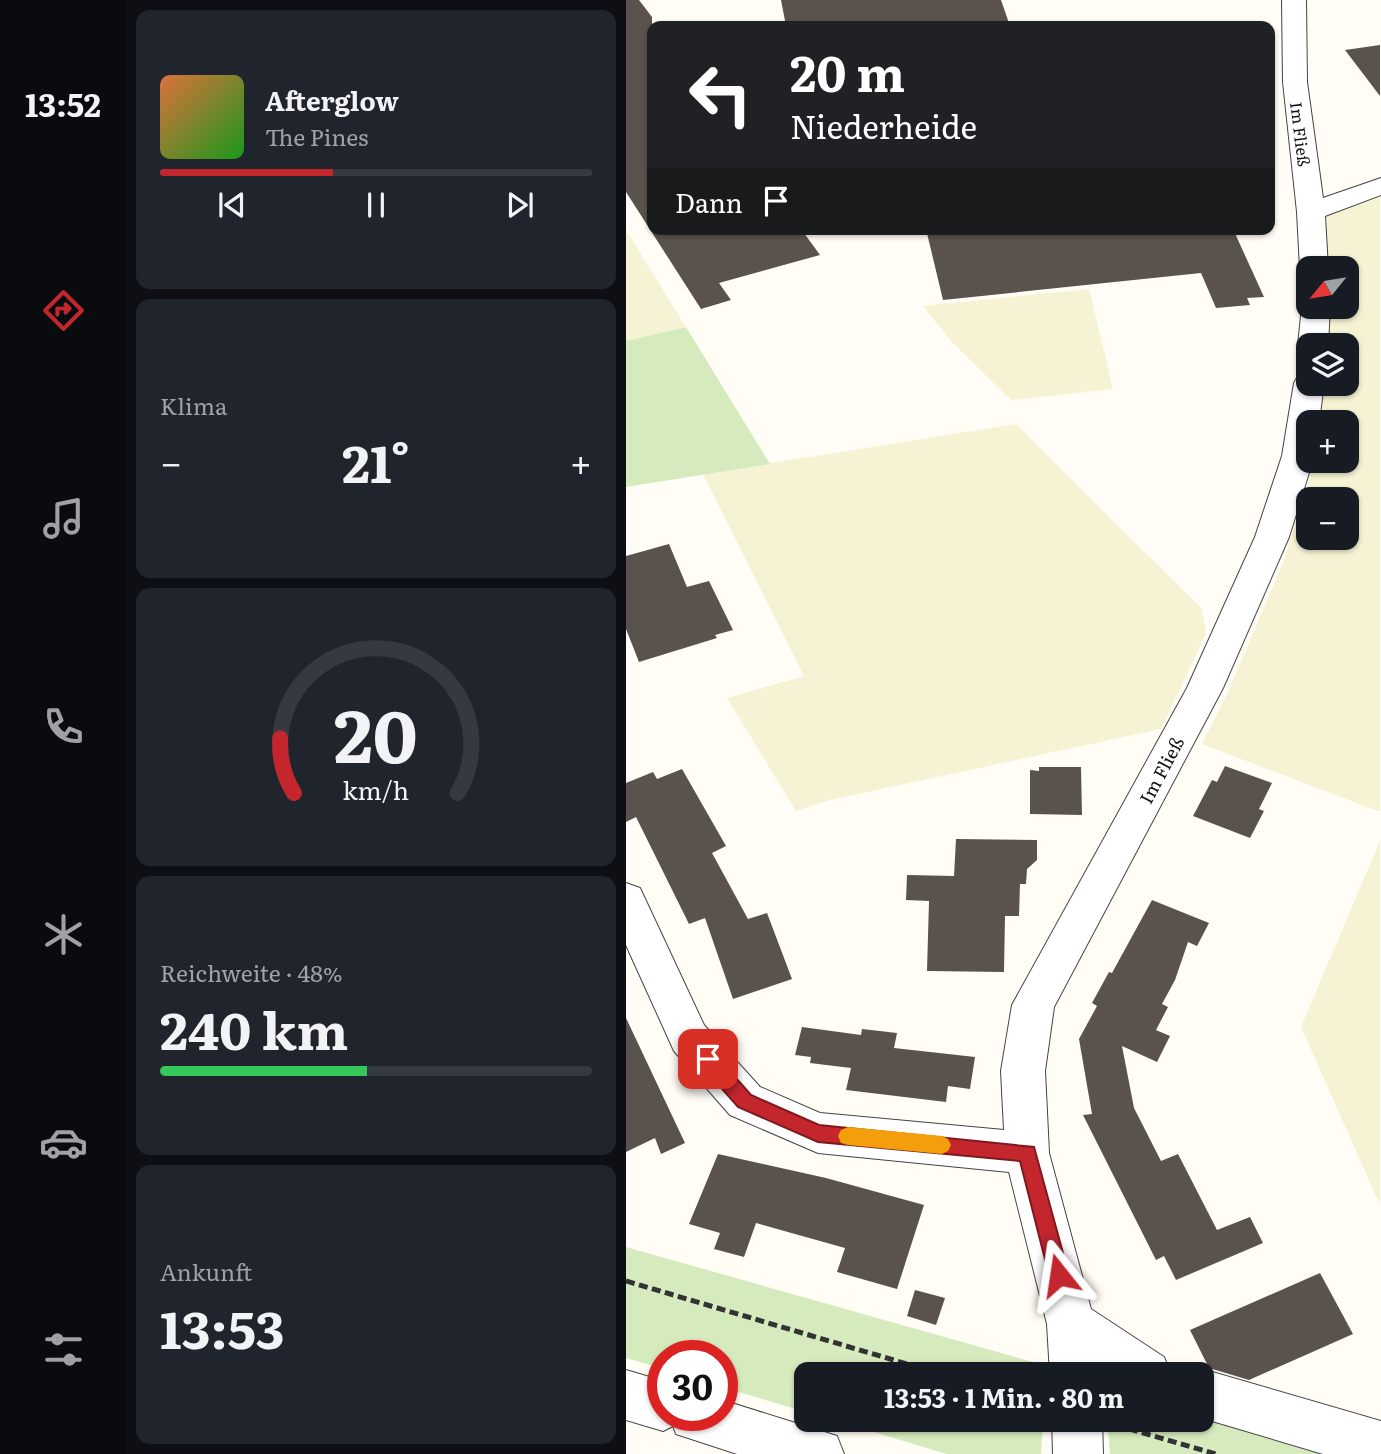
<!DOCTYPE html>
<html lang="de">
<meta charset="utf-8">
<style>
:root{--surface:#171b24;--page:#20242c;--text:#f1f3f6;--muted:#9ea1a6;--line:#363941;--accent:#c4262e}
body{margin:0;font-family:Literata,serif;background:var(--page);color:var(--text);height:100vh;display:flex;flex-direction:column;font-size:26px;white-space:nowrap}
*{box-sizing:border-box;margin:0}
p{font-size:23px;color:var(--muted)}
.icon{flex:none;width:38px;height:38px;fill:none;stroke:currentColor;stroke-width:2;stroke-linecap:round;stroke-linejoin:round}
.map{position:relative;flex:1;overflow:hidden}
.details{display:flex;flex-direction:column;gap:10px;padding:10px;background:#0d0f14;width:500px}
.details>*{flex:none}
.top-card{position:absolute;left:21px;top:21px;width:628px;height:214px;border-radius:14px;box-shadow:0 2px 5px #0004;background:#202124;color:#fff;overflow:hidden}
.needle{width:46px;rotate:240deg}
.fabs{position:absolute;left:670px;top:256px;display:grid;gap:14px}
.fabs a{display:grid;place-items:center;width:63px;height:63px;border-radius:14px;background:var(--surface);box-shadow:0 2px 5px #0004;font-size:35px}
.speed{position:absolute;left:21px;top:1340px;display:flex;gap:14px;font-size:35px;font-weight:700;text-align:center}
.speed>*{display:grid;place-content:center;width:91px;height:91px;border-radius:50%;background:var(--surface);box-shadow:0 2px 5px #0004;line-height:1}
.speed .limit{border:10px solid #d22;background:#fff;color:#111}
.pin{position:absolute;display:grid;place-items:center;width:60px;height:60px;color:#fff;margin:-30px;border-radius:14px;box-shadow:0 4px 10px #0006}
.me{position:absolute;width:77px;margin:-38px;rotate:345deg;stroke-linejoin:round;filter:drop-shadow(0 0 5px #0008)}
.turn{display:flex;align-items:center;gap:24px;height:147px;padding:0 28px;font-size:32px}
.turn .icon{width:91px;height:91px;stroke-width:2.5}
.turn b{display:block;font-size:49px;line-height:60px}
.then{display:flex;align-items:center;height:66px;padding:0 28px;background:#0003;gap:14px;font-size:26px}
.big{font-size:52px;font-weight:700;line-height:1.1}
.details .card{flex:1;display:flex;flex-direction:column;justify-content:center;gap:10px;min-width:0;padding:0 24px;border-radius:14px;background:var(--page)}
.details .dial{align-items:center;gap:0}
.dial svg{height:182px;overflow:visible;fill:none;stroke:var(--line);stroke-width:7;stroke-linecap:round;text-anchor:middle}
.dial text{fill:var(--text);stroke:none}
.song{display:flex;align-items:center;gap:21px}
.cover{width:84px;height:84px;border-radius:10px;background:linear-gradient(135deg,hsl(20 70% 55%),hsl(120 70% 35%))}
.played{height:7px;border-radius:4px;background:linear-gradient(90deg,var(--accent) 40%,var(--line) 40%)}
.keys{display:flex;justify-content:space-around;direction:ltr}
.heat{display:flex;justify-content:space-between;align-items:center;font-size:38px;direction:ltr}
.charge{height:10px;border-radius:5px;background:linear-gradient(90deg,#34c759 48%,var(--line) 0)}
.trip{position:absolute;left:168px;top:1362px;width:420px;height:70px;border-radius:14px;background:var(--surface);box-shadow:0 2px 5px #0004;font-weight:700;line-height:70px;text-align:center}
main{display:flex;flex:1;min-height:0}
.tabs{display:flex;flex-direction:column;width:126px;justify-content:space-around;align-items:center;background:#090b0e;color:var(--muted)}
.tabs .icon{width:49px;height:49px}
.tabs .active{color:var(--accent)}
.tabs b{font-size:32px;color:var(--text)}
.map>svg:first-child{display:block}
</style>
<main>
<nav class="tabs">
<b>13:52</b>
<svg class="icon active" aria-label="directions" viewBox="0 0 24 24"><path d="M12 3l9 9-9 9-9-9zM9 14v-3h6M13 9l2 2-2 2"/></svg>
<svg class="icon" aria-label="music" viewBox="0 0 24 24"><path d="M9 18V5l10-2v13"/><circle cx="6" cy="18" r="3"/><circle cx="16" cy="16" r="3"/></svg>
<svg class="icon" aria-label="phone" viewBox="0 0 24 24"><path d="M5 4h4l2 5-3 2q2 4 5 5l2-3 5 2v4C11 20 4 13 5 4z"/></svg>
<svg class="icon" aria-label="climate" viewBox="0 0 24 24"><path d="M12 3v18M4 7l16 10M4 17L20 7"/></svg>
<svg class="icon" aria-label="car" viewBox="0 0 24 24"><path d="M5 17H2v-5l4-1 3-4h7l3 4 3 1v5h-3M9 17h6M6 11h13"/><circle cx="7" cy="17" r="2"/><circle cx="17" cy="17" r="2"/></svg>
<svg class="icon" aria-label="filters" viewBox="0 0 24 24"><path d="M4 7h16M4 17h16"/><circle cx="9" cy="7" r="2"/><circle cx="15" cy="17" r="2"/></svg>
</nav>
<section class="details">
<div class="card">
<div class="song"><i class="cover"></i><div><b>Afterglow</b><p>The Pines</p></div></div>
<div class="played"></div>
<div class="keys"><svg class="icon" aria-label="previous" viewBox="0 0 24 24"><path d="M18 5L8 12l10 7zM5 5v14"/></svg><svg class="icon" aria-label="pause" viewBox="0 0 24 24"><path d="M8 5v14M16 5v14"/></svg><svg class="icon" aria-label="next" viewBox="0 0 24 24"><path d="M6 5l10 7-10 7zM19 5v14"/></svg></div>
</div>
<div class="card"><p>Klima</p>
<div class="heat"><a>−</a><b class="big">21°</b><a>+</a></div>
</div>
<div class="card dial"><svg viewBox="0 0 100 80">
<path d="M14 69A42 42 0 1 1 86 69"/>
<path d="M14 69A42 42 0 0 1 8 45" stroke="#c4262e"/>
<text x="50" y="56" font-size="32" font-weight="700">20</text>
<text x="50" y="72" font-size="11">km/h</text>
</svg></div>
<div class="card"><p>Reichweite · 48%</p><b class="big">240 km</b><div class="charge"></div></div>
<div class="card"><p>Ankunft</p><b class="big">13:53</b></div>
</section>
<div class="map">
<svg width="755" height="1454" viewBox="0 0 755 1454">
<rect width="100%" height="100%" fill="#fffdf5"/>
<path fill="#f6f3d4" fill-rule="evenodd" d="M 754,190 L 754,812 L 576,744 L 601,694 L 657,563 L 684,479 L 687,460 L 721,460 L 721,422 L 694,422 L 696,383 L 721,383 L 721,345 L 698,345 L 700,306 L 721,306 L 721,268 L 700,268 L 696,221 L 706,209 ZM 682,499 L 721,499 L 721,537 L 682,537 Z
M 0,230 L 60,327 L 0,341 Z
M 463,289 L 487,389 L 385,400 L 324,340 L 297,306 Z
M 390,424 L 576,609 L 580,634 L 535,729 L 204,800 L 170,811 L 101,698 L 178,676 L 77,474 Z
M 754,841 L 754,1205 L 675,1027 Z"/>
<path fill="#d5ebbd" d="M 60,327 L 144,464 L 0,487 L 0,341 Z
M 0,1247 L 421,1366 L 420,1374 L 180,1374 L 180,1412 L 96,1387 L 96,1356 L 37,1356 L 37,1369 L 0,1358 Z
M 576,1417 L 712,1454 L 484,1454 L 481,1419 L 576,1419 Z
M 204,1419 L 417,1419 L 415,1454 L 321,1454 Z"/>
<path fill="#5a524d" d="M 0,0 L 13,0 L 26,17 L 26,229 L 175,229 L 194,255 L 93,283 L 105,300 L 75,309 L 0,192 Z
M 155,0 L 375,0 L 384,26 L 160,26 Z
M 754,45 L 754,96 L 719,50 Z
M 300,229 L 607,229 L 638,297 L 621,298 L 624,305 L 590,308 L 575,273 L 317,300 Z
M 43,544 L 61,587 L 83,581 L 107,630 L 89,635 L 91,638 L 13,662 L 0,629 L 0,556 Z
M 599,766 L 646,783 L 633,809 L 638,811 L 624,838 L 567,816 L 586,780 L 591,782 Z
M 413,767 L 455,767 L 456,815 L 404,814 L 404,770 L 413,771 Z
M 56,769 L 100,846 L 86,853 L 122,919 L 141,913 L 166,979 L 107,999 L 79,918 L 63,924 L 10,817 L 0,822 L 0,783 L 27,772 L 31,779 Z
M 330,839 L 411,840 L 411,860 L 401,869 L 400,884 L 394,884 L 393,916 L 379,916 L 378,972 L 301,971 L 303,901 L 280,900 L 281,875 L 328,876 Z
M 526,900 L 583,923 L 571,946 L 562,942 L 549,980 L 536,1004 L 542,1007 L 530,1030 L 544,1036 L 531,1062 L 496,1046 L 508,1108 L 535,1161 L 552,1154 L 591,1230 L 624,1217 L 637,1243 L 550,1280 L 538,1256 L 530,1260 L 457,1115 L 466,1114 L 453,1039 L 471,1006 L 466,1003 L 483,972 L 486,973 Z
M 0,1018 L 59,1143 L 35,1154 L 29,1138 L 0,1152 Z
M 176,1027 L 235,1035 L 236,1029 L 271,1033 L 268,1048 L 349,1057 L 344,1089 L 322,1086 L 320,1102 L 220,1090 L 225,1068 L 184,1063 L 185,1057 L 169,1055 Z
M 92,1154 L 200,1178 L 298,1205 L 271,1289 L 211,1272 L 219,1248 L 130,1223 L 118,1257 L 88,1249 L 94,1233 L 63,1224 Z
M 694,1273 L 727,1334 L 623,1380 L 583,1368 L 564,1330 Z
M 289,1290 L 319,1298 L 310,1325 L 281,1316 Z"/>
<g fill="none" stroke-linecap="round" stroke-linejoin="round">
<defs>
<path id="minor" d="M 656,0 L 680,0 L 681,82 L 697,198 L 755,178 L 755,195 L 699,216 L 702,268 L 682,268 L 682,275 L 674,268 L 671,212 L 657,82 Z
M 682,299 L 682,306 L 704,306 L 702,345 L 682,345 L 682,353 L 677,351 L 672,345 L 676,306 Z
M 682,374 L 682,383 L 698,383 L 693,422 L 682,422 L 682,460 L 687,460 L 663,537 L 597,688 L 428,1007 L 419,1071 L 423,1153 L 465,1309 L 538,1357 L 545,1374 L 477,1374 L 472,1370 L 472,1374 L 424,1374 L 421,1324 L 383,1172 L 192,1153 L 104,1115 L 48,1051 L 0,945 L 0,883 L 14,888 L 78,1025 L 134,1087 L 194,1113 L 378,1130 L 375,1071 L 386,1005 L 561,688 L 629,537 L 656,456 L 668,383 L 672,376 Z
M 576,1369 L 755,1421 L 755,1454 L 697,1454 L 576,1418 L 576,1374 L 566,1374 Z
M 0,1370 L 37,1381 L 37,1416 L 96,1416 L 96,1400 L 211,1436 L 218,1454 L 111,1454 L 50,1434 L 47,1426 L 37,1431 L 0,1420 Z
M 426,1419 L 476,1419 L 477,1454 L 427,1454 Z"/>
</defs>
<use href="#minor" stroke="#444" stroke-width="2"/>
<path stroke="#333" stroke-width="5" stroke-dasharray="9 4.5" stroke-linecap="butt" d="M 0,1281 L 315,1374
M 490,1425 L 590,1454"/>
<use href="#minor" fill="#fff" fill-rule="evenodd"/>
</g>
<path fill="#c4262e" stroke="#7f191e" stroke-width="2" d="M 82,1051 L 88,1053 L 125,1095 L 193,1125 L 408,1147 L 443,1275 L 440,1282 L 433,1285 L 426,1282 L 423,1275 L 394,1161 L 192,1142 L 112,1107 L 75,1065 L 73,1059 L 75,1053 Z"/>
<path fill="#f59e0b" d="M 222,1127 L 316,1136 L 322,1139 L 325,1145 L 322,1151 L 316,1154 L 222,1145 L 215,1143 L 212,1136 L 215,1130 Z"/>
<g text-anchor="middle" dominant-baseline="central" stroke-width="7" stroke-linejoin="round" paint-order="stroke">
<g font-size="16" fill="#111" stroke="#fff">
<text transform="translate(675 134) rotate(83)">Im Fließ</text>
</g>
<g font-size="18" fill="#111" stroke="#fff">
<text transform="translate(535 770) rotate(-62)">Im Fließ</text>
</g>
</g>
</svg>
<div class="fabs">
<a><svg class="needle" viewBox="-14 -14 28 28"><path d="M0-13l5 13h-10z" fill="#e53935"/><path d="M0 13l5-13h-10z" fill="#9ea1a6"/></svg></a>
<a><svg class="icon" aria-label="layers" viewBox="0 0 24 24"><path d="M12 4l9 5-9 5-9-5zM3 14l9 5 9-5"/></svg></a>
<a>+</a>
<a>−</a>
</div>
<div class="speed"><div class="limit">30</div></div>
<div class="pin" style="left:82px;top:1059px;background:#d93025"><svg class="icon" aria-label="arrive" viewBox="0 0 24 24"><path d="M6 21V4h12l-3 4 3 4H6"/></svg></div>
<svg class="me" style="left:433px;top:1275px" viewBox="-20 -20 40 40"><path d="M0-17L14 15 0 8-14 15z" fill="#c4262e" stroke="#fff" stroke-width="4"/></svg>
<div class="trip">13:53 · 1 Min. · 80 m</div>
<div class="top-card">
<div class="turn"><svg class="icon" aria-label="left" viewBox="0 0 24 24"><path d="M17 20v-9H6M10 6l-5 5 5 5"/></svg><div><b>20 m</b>Niederheide</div></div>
<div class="then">Dann<svg class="icon" aria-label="arrive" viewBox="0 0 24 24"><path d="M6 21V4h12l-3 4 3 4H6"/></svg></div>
</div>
</div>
</main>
